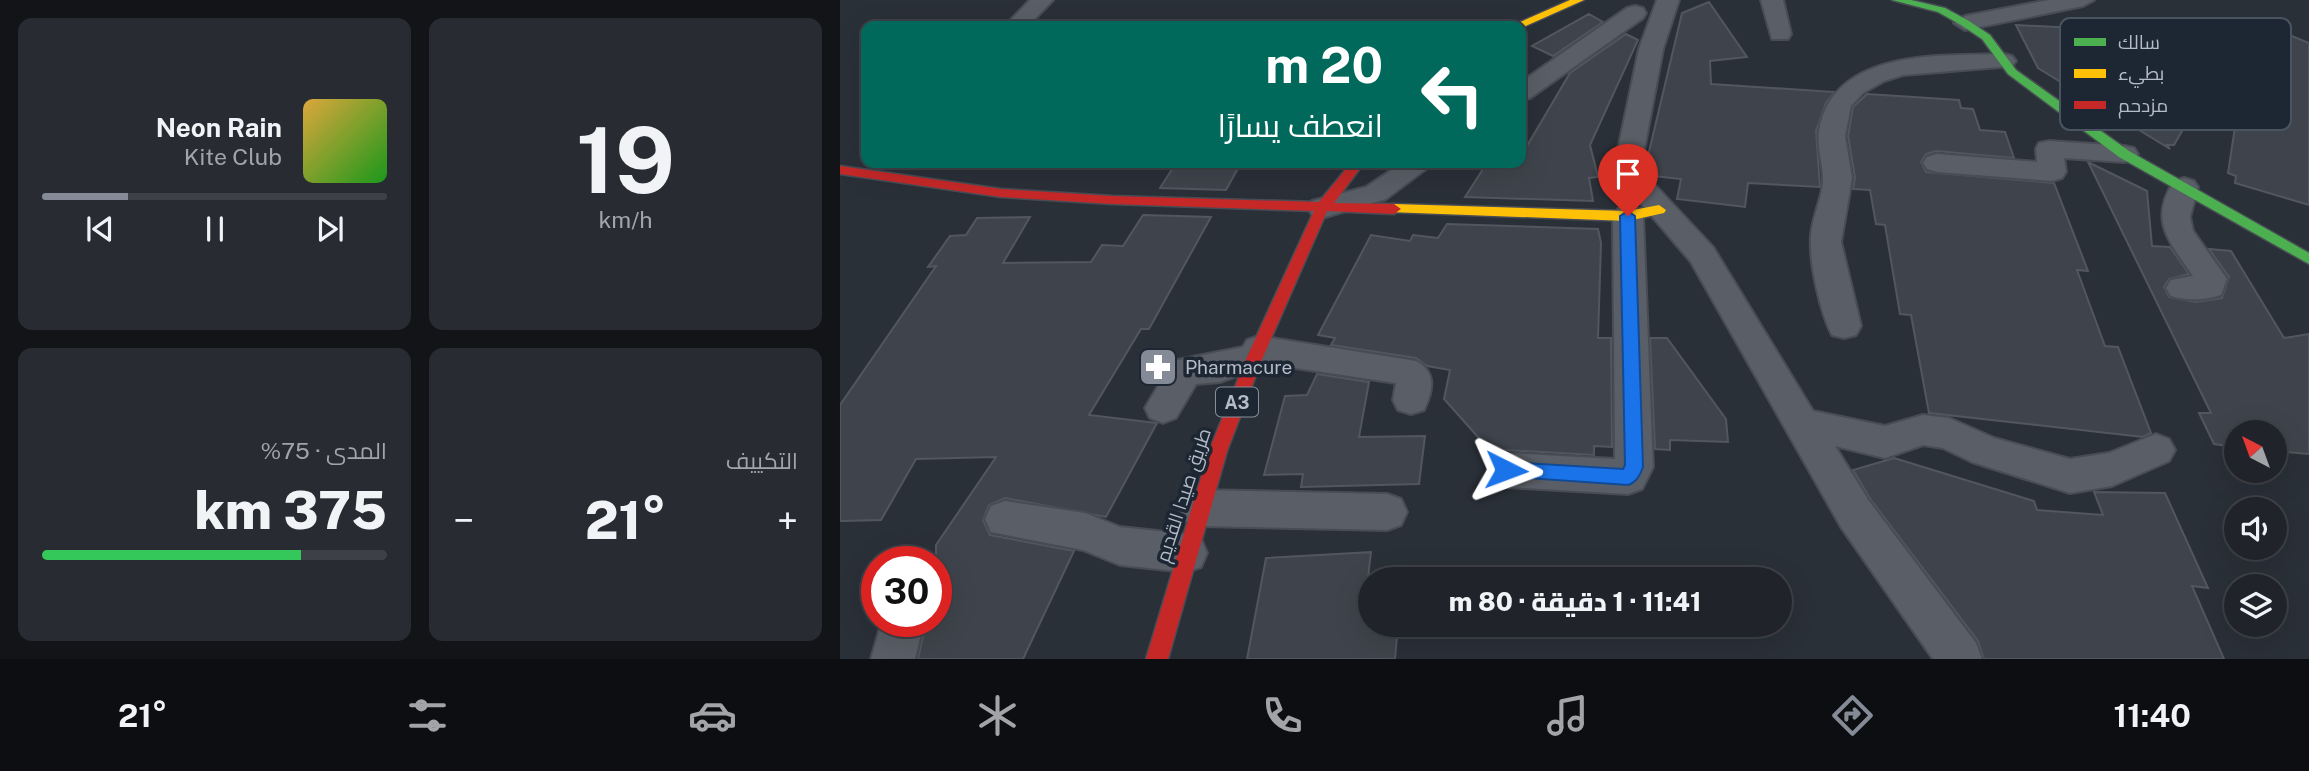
<!DOCTYPE html>
<html lang="ar">
<meta charset="utf-8">
<style>
:root{--surface:#20242a;--page:#282c32;--text:#f1f3f6;--muted:#a2a4a8;--line:#3d4147;--accent:#848b96}
body{margin:0;font-family:"Public Sans",Cairo,sans-serif;background:var(--page);color:var(--text);direction:rtl;height:100vh;display:flex;flex-direction:column;font-size:26px;white-space:nowrap}
*{box-sizing:border-box;margin:0}
p{font-size:23px;color:var(--muted)}
.icon{flex:none;width:38px;height:38px;fill:none;stroke:currentColor;stroke-width:2;stroke-linecap:round;stroke-linejoin:round}
.map{position:relative;flex:1;overflow:hidden;direction:ltr}
.panel{display:flex;flex-direction:column;gap:18px;padding:18px;background:#121417;width:840px}
.panel>*{flex:none}
.hud{position:absolute;left:21px;top:21px;width:665px;height:147px;border-radius:14px;box-shadow:0 7px 28px #0002,0 0 0 2px var(--line);direction:rtl;background:#00695c;color:#fff;overflow:hidden}
.needle{width:46px;rotate:319deg}
.fabs{position:absolute;left:1384px;top:420px;display:grid;gap:14px}
.fabs a{display:grid;place-items:center;width:63px;height:63px;border-radius:50%;background:var(--surface);box-shadow:0 7px 28px #0002,0 0 0 2px var(--line);font-size:35px}
.speed{position:absolute;left:21px;top:546px;display:flex;gap:14px;font-size:35px;font-weight:700;text-align:center}
.speed>*{display:grid;place-content:center;width:91px;height:91px;border-radius:50%;background:var(--surface);box-shadow:0 7px 28px #0002,0 0 0 2px var(--line);line-height:1}
.speed .limit{border:10px solid #d22;background:#fff;color:#111}
.pin{position:absolute;display:grid;place-items:center;width:60px;height:60px;color:#fff;margin:-72px -30px;border-radius:50% 50% 50% 0;rotate:-45deg;box-shadow:0 0 7px #0007}
.pin .icon{rotate:45deg}
.me{position:absolute;width:77px;margin:-38px;rotate:93deg;stroke-linejoin:round;filter:drop-shadow(0 0 5px #0008)}
.turn{display:flex;align-items:center;gap:24px;height:147px;padding:0 28px;font-size:32px}
.turn .icon{width:91px;height:91px;stroke-width:2.5}
.turn b{display:block;font-size:49px;line-height:60px}
.big{font-size:52px;font-weight:800;line-height:1.1}
.panel .card{flex:1;display:flex;flex-direction:column;justify-content:center;gap:10px;min-width:0;padding:0 24px;border-radius:14px;background:var(--page)}
.panel .dial{align-items:center;gap:0}
.dial b{font-size:91px;line-height:1}
.song{display:flex;align-items:center;gap:21px}
.cover{width:84px;height:84px;border-radius:10px;background:linear-gradient(135deg,hsl(40 70% 55%),hsl(120 70% 35%))}
.played{height:7px;border-radius:4px;background:linear-gradient(90deg,var(--accent) 25%,var(--line) 25%)}
.keys{display:flex;justify-content:space-around;direction:ltr}
.heat{display:flex;justify-content:space-between;align-items:center;font-size:38px;direction:ltr}
.charge{height:10px;border-radius:5px;background:linear-gradient(90deg,#34c759 75%,var(--line) 0)}
.panel .tiles{flex:1;display:grid;gap:18px;grid-template-columns:repeat(2,1fr)}
.trip{position:absolute;left:518px;top:567px;width:434px;height:70px;border-radius:35px;background:var(--surface);box-shadow:0 7px 28px #0002,0 0 0 2px var(--line);font-weight:800;line-height:70px;text-align:center;direction:rtl}
.tab-bar{display:flex;height:112px;justify-content:space-around;align-items:center;background:#0d0e11;color:var(--muted)}
.tab-bar .icon{width:49px;height:49px}
.tab-bar .current{color:var(--accent)}
.tab-bar b{font-size:32px;color:var(--text)}
main{display:flex;flex:1;min-height:0}
.map>svg:first-child{display:block}
</style>
<main>
<div class="map">
<svg width="1469" height="659" viewBox="0 0 1469 659">
<rect width="100%" height="100%" fill="#2a3038"/>
<path fill="#3f444c" stroke="#52575f" stroke-width="2" d="M 869,2 L 907,57 L 870,61 L 871,84 L 995,92 L 986,103 L 976,131 L 980,187 L 908,183 L 905,207 L 837,199 L 841,179 L 814,176 L 808,156 L 842,13 Z
M 749,14 L 763,22 L 713,56 L 692,46 Z
M 1176,25 L 1254,29 L 1298,98 L 1387,53 L 1334,145 L 1327,145 L 1330,149 L 1198,68 Z
M 1432,28 L 1469,43 L 1469,205 L 1395,183 L 1396,176 L 1388,173 L 1408,41 Z
M 786,34 L 798,40 L 750,145 L 758,177 L 749,178 L 753,201 L 625,197 L 647,163 L 681,163 L 681,156 L 730,73 Z
M 1027,94 L 1119,100 L 1121,108 L 1133,109 L 1140,130 L 1165,132 L 1174,158 L 1096,151 L 1086,154 L 1081,162 L 1086,172 L 1214,183 L 1248,271 L 1237,270 L 1265,346 L 1278,347 L 1311,433 L 1303,437 L 1089,413 L 1071,315 L 1060,314 L 1045,225 L 1036,224 L 1030,190 L 1013,189 L 1015,178 L 1008,136 L 1013,107 Z
M 1248,162 L 1307,191 L 1312,246 L 1330,247 L 1349,274 L 1329,279 L 1324,287 L 1329,297 L 1356,302 L 1382,298 L 1389,277 L 1369,249 L 1391,251 L 1444,338 L 1469,334 L 1469,454 L 1435,451 L 1435,432 L 1396,432 L 1396,447 L 1374,444 L 1359,413 L 1371,413 Z
M 336,163 L 401,163 L 386,190 L 320,188 Z
M 303,215 L 371,217 L 309,329 L 301,329 L 249,415 L 317,423 L 266,517 L 165,498 L 149,505 L 143,520 L 150,535 L 234,551 L 183,659 L 78,659 L 85,628 L 89,621 L 96,621 L 96,545 L 156,457 L 76,459 L 41,520 L 0,521 L 0,405 L 96,266 L 88,267 L 110,236 L 126,235 L 137,218 L 190,217 L 163,263 L 251,262 L 262,245 L 283,246 Z
M 607,224 L 758,229 L 761,243 L 758,338 L 771,338 L 772,447 L 754,446 L 754,455 L 666,450 L 654,455 L 604,399 L 610,370 L 587,366 L 576,358 L 491,345 L 495,338 L 478,335 L 531,235 L 570,241 L 573,235 L 598,238 Z
M 810,338 L 827,338 L 886,419 L 888,442 L 830,440 L 830,450 L 815,449 Z
M 477,374 L 529,382 L 519,437 L 585,436 L 579,484 L 461,487 L 463,474 L 424,475 L 445,396 L 467,395 Z
M 1054,458 L 1194,501 L 1197,510 L 1263,515 L 1254,492 L 1325,493 L 1368,588 L 1352,586 L 1384,659 L 1144,659 L 1138,641 L 1031,500 L 1013,470 Z
M 531,552 L 526,595 L 530,594 L 530,625 L 558,625 L 555,659 L 407,659 L 426,558 Z"/>
<g fill="none" stroke-linecap="round" stroke-linejoin="round">
<defs>
<path id="street" d="M 190,0 L 213,0 L 188,26 L 165,26 Z
M 817,0 L 839,0 L 823,49 L 804,150 L 814,184 L 873,247 L 973,411 L 1045,426 L 1083,415 L 1109,418 L 1154,438 L 1230,459 L 1269,453 L 1316,434 L 1329,439 L 1335,450 L 1329,461 L 1272,486 L 1230,493 L 1132,462 L 1103,448 L 1083,445 L 1045,458 L 995,446 L 1029,501 L 1136,643 L 1142,659 L 1093,659 L 1001,527 L 851,262 L 787,187 L 778,150 L 799,49 Z
M 921,0 L 943,0 L 951,34 L 948,39 L 932,39 Z
M 1209,0 L 1254,0 L 1243,6 L 1125,30 L 1114,23 L 1125,16 Z
M 795,6 L 803,8 L 806,13 L 803,18 L 690,98 L 681,100 L 681,82 L 787,8 Z
M 1164,54 L 1172,56 L 1176,61 L 1172,66 L 1063,75 L 1044,81 L 1023,93 L 1011,106 L 1005,136 L 1012,178 L 1001,242 L 1021,326 L 1016,335 L 1004,338 L 992,335 C 980,312 969,262 971,236 C 972,220 979,205 982,189 C 986,169 976,150 979,131 C 993,48 1101,56 1164,54 Z
M 1209,141 L 1284,146 L 1294,148 L 1298,154 L 1294,160 L 1284,162 L 1224,158 L 1226,172 L 1222,178 L 1212,181 L 1097,172 L 1087,169 L 1083,163 L 1087,157 L 1097,154 L 1197,162 L 1196,149 L 1199,143 Z
M 562,163 L 594,163 L 546,199 L 482,218 L 472,215 L 468,208 L 472,201 L 526,187 Z
M 1344,178 L 1354,181 L 1358,187 L 1350,217 L 1353,231 L 1387,279 L 1381,295 C 1365,300 1347,301 1331,296 L 1326,288 L 1331,280 L 1353,276 C 1330,242 1308,221 1334,181 Z
M 788,206 L 798,209 L 803,216 L 813,467 L 802,489 L 788,494 L 666,487 L 652,482 L 647,470 L 652,458 L 666,453 L 775,459 L 773,216 L 778,209 Z
M 419,336 L 576,361 C 597,372 593,391 584,410 L 571,414 L 558,410 L 553,400 L 556,383 L 429,364 L 380,382 L 356,384 L 336,418 L 323,423 L 310,418 L 305,408 L 333,361 L 403,347 L 407,340 Z
M 360,490 L 547,494 L 561,499 L 567,512 L 561,525 L 547,530 L 360,526 L 346,521 L 340,508 L 346,495 Z
M 165,501 L 245,513 L 280,527 L 346,534 L 361,539 L 367,553 L 361,567 L 346,572 L 280,565 L 243,550 L 151,532 L 145,519 L 151,506 Z
M 42,621 L 84,621 L 75,659 L 31,659 Z"/>
<path id="fast" d="M 1052,0 L 1071,0 L 1105,8 L 1129,21 L 1150,35 L 1176,70 L 1289,151 L 1469,253 L 1469,264 L 1279,157 L 1168,74 L 1142,39 L 1121,25 L 1098,12 Z"/>
<path id="slow" d="M 730,0 L 744,0 L 681,28 L 671,26 Z
M 554,204 L 788,211 L 819,205 L 826,210 L 824,213 L 788,221 L 549,212 L 547,209 Z"/>
<path id="jam" d="M 511,163 L 524,163 L 494,203 L 554,204 L 561,209 L 554,214 L 487,211 L 423,357 L 387,451 L 328,659 L 306,659 L 369,451 L 407,357 L 474,211 L 273,204 L 161,197 L 0,174 L 0,166 L 161,189 L 273,196 L 479,202 Z"/>
</defs>
<use href="#street" stroke="#484c55" stroke-width="4"/>
<use href="#fast" stroke="#484c55" stroke-width="3"/>
<use href="#slow" stroke="#484c55" stroke-width="3"/>
<use href="#jam" stroke="#484c55" stroke-width="3"/>
<use href="#street" fill="#5a5e66" fill-rule="evenodd"/>
<use href="#fast" fill="#4caf50" fill-rule="evenodd"/>
<use href="#slow" fill="#ffc107" fill-rule="evenodd"/>
<use href="#jam" fill="#c62828" fill-rule="evenodd"/>
</g>
<path fill="#1a73e8" stroke="#114b97" stroke-width="2" d="M 788,211 L 795,216 L 803,467 C 800,475 797,482 788,485 L 659,476 L 656,470 L 659,464 L 666,462 L 783,469 L 785,465 L 780,216 Z"/>
<defs>
<symbol id="pharmacy-square" viewBox="-11 -11 22 22"><rect x="-9" y="-9" width="18" height="18" rx="4" fill="#848b96" stroke="#1d2633"/><path d="M-2-6h4v4h4v4h-4v4h-4v-4h-4v-4h4Z" fill="#fff"/></symbol>
</defs>
<g fill-rule="evenodd">
<use href="#pharmacy-square" x="296" y="345" width="44" height="44"/>
</g>
<g text-anchor="middle" dominant-baseline="central" stroke-width="7" stroke-linejoin="round" paint-order="stroke">
<rect fill="#1d2633" stroke="#878f9c" stroke-width="2" x="376" y="387.5" width="42" height="29" rx="5"/>
<g font-size="18" font-weight="bold" fill="#b4bcc9">
<text x="397" y="402">A3</text>
</g>
<g font-size="19" fill="#b4bcc9" stroke="#1d2633" text-anchor="start">
<text x="345" y="367">Pharmacure</text>
</g>
<g font-size="19" fill="#b4bcc9" stroke="#1d2633">
<text transform="translate(343 495) rotate(-72)">طريق صيدا القديم</text>
</g>
</g>
<rect x="1220" y="18" width="231" height="112" rx="10" fill="#1d2633" stroke="#4a5360" stroke-width="2"/>
<rect x="1234" y="38" width="32" height="8" fill="#4caf50"/>
<rect x="1234" y="69" width="32" height="9" fill="#ffc107"/>
<rect x="1234" y="101" width="32" height="8" fill="#c62828"/>
<g font-size="19" fill="#b4bcc9">
<text x="1278" y="49">سالك</text>
<text x="1278" y="80">بطيء</text>
<text x="1278" y="112">مزدحم</text>
</g>
</svg>
<div class="fabs">
<a><svg class="needle" viewBox="-14 -14 28 28"><path d="M0-13l5 13h-10z" fill="#e53935"/><path d="M0 13l5-13h-10z" fill="#a2a4a8"/></svg></a>
<a><svg class="icon" aria-label="sound" viewBox="0 0 24 24"><path d="M4 9h4l5-4v14l-5-4H4zM17 9q2 3 0 6"/></svg></a>
<a><svg class="icon" aria-label="layers" viewBox="0 0 24 24"><path d="M12 4l9 5-9 5-9-5zM3 14l9 5 9-5"/></svg></a>
</div>
<div class="speed"><div class="limit">30</div></div>
<div class="pin" style="left:788px;top:216px;background:#d93025"><svg class="icon" aria-label="arrive" viewBox="0 0 24 24"><path d="M6 21V4h12l-3 4 3 4H6"/></svg></div>
<svg class="me" style="left:666px;top:470px" viewBox="-20 -20 40 40"><path d="M0-17L14 15 0 8-14 15z" fill="#1a73e8" stroke="#fff" stroke-width="4"/></svg>
<div class="trip">11:41 · 1 دقيقة · 80 m</div>
<div class="hud">
<div class="turn"><svg class="icon" aria-label="left" viewBox="0 0 24 24"><path d="M17 20v-9H6M10 6l-5 5 5 5"/></svg><div><b>20 m</b>انعطف يسارًا</div></div>
</div>
</div>
<section class="panel">
<div class="tiles">
<div class="card dial"><b>19</b><p>km/h</p></div>
<div class="card">
<div class="song"><i class="cover"></i><div><b>Neon Rain</b><p>Kite Club</p></div></div>
<div class="played"></div>
<div class="keys"><svg class="icon" aria-label="previous" viewBox="0 0 24 24"><path d="M18 5L8 12l10 7zM5 5v14"/></svg><svg class="icon" aria-label="pause" viewBox="0 0 24 24"><path d="M8 5v14M16 5v14"/></svg><svg class="icon" aria-label="next" viewBox="0 0 24 24"><path d="M6 5l10 7-10 7zM19 5v14"/></svg></div>
</div>
<div class="card"><p>التكييف</p>
<div class="heat"><a>−</a><b class="big">21°</b><a>+</a></div>
</div>
<div class="card"><p>المدى · 75%</p><b class="big">375 km</b><div class="charge"></div></div>
</div>
</section>
</main>
<nav class="tab-bar">
<b>11:40</b>
<svg class="icon current" aria-label="directions" viewBox="0 0 24 24"><path d="M12 3l9 9-9 9-9-9zM9 14v-3h6M13 9l2 2-2 2"/></svg>
<svg class="icon" aria-label="music" viewBox="0 0 24 24"><path d="M9 18V5l10-2v13"/><circle cx="6" cy="18" r="3"/><circle cx="16" cy="16" r="3"/></svg>
<svg class="icon" aria-label="phone" viewBox="0 0 24 24"><path d="M5 4h4l2 5-3 2q2 4 5 5l2-3 5 2v4C11 20 4 13 5 4z"/></svg>
<svg class="icon" aria-label="climate" viewBox="0 0 24 24"><path d="M12 3v18M4 7l16 10M4 17L20 7"/></svg>
<svg class="icon" aria-label="car" viewBox="0 0 24 24"><path d="M5 17H2v-5l4-1 3-4h7l3 4 3 1v5h-3M9 17h6M6 11h13"/><circle cx="7" cy="17" r="2"/><circle cx="17" cy="17" r="2"/></svg>
<svg class="icon" aria-label="filters" viewBox="0 0 24 24"><path d="M4 7h16M4 17h16"/><circle cx="9" cy="7" r="2"/><circle cx="15" cy="17" r="2"/></svg>
<b>21°</b>
</nav>
